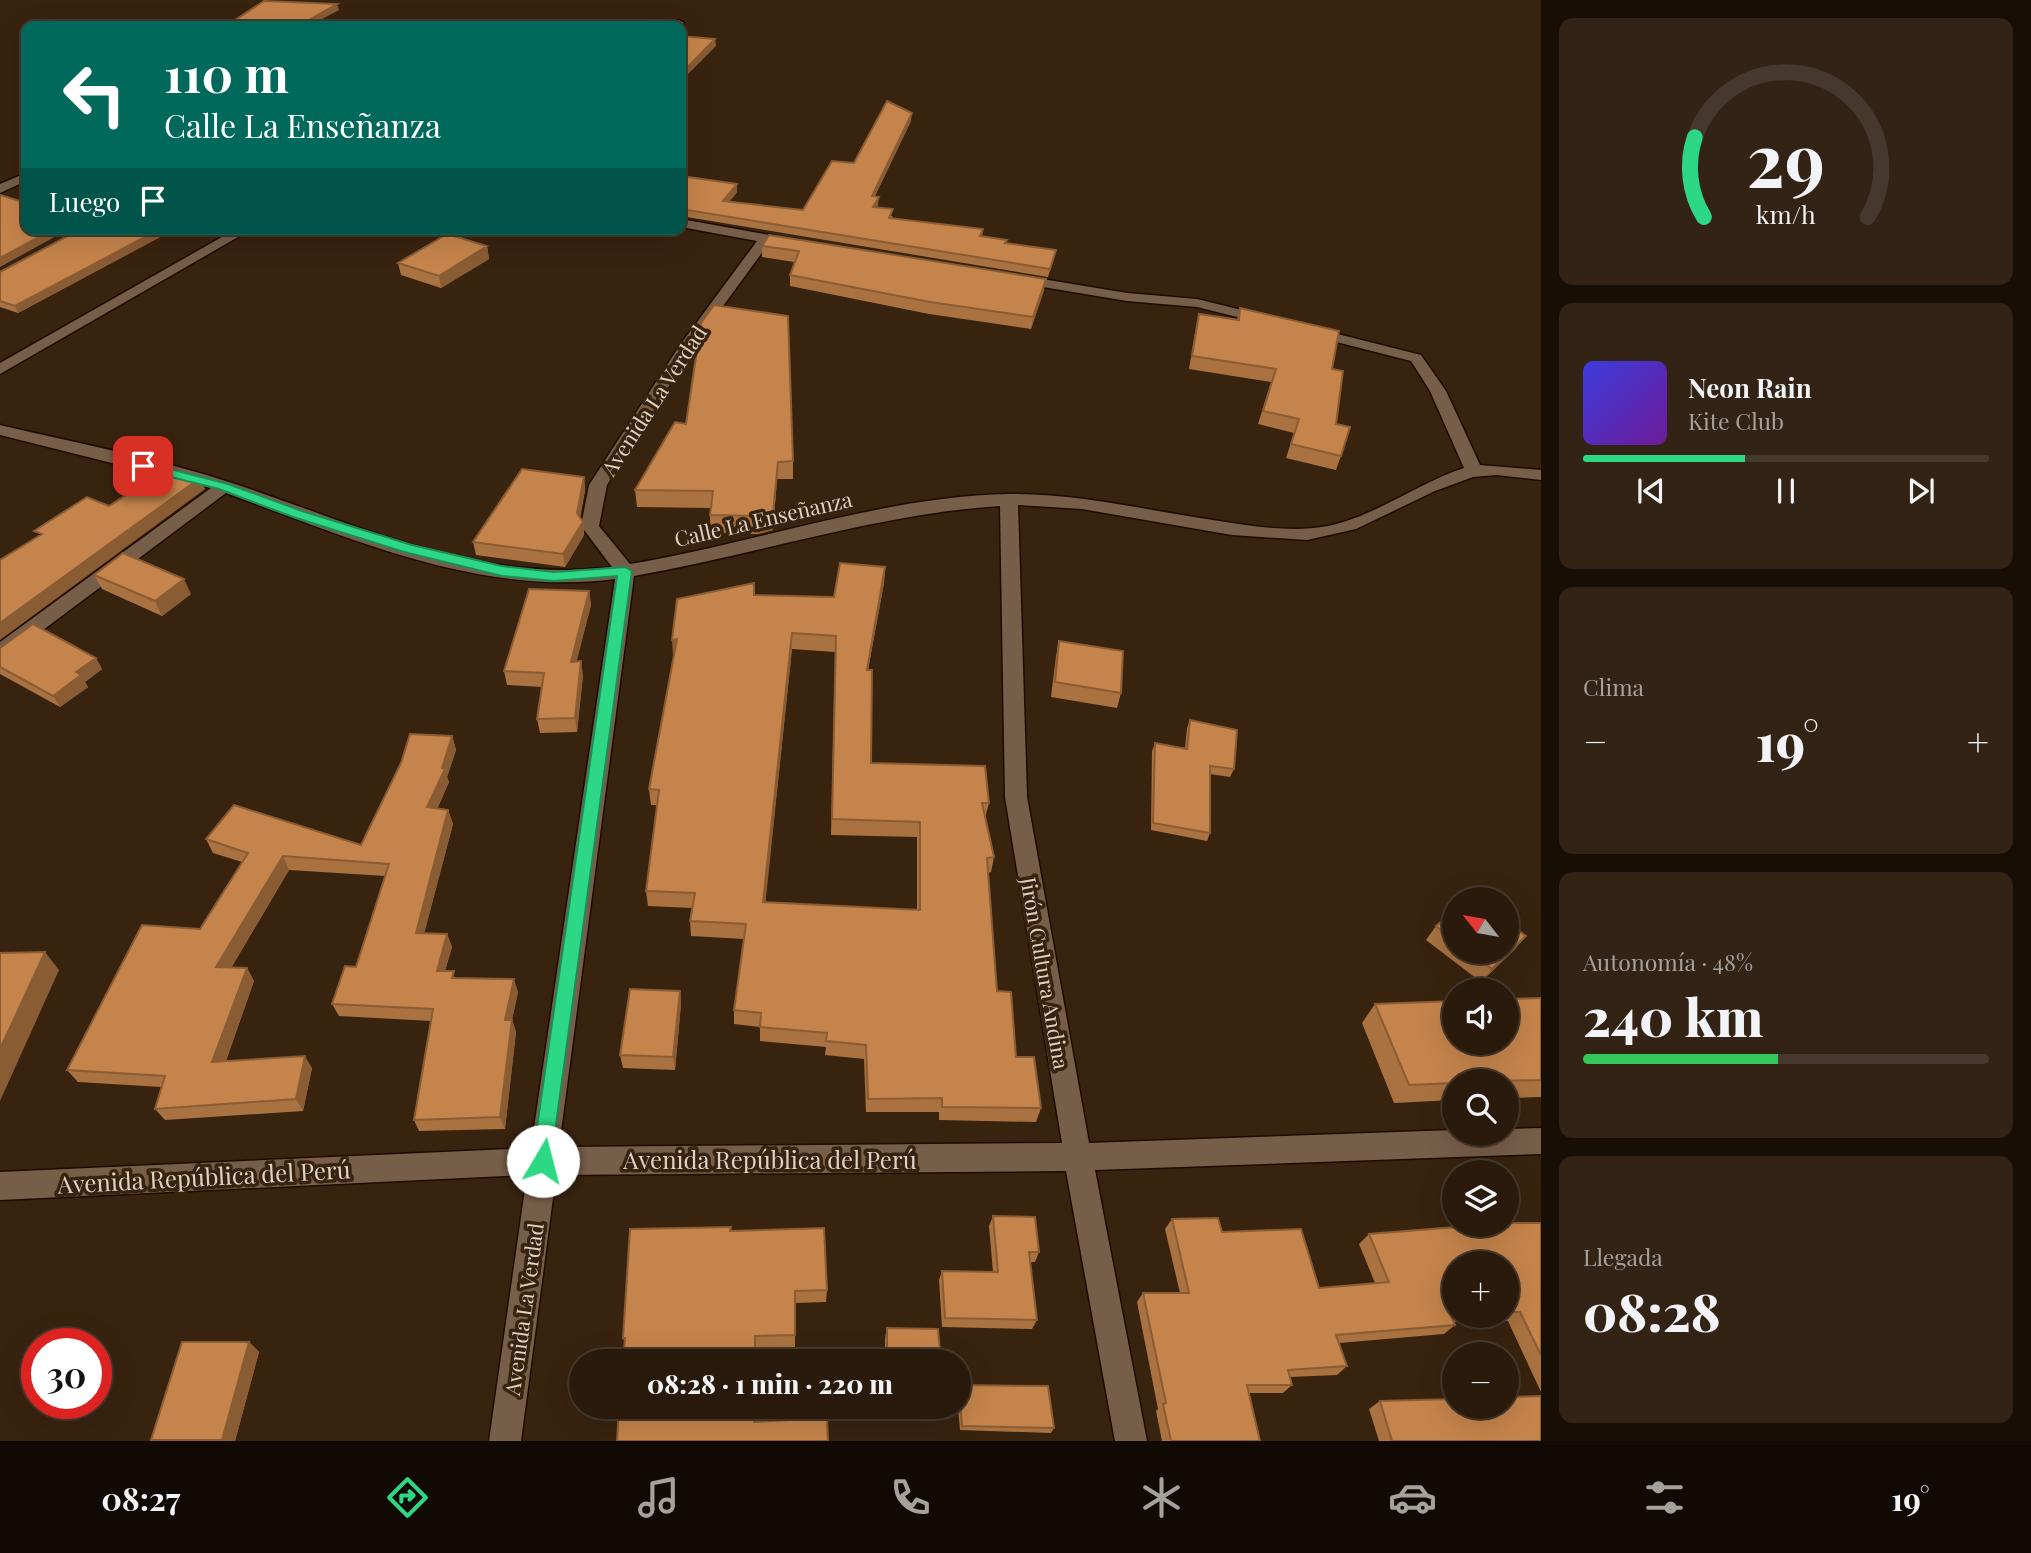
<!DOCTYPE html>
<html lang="es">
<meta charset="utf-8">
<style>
:root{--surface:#2a1a0b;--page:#322314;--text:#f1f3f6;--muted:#a5a19d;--line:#46382c;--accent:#2dd884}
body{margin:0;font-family:"Playfair Display",serif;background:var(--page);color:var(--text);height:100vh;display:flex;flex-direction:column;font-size:26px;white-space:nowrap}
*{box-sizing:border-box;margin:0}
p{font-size:23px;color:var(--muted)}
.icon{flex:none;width:38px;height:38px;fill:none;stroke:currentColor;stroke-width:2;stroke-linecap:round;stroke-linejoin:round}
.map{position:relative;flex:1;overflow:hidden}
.sheet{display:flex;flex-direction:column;gap:18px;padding:18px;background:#170e06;width:490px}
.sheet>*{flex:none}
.guide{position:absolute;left:21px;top:21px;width:665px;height:214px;border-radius:14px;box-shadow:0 7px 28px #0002,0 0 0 2px var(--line);background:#00695c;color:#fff;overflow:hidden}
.needle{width:46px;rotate:301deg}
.buttons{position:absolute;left:1442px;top:887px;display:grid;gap:14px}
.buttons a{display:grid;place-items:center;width:77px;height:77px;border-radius:50%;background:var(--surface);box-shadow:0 7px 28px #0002,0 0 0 2px var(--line);font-size:35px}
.speed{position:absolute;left:21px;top:1328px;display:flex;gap:14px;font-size:35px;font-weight:700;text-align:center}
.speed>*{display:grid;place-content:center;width:91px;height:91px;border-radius:50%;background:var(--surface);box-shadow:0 7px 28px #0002,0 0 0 2px var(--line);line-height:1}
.speed .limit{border:10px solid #d22;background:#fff;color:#111}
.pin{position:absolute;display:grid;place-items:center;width:60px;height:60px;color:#fff;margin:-30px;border-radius:14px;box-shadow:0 4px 10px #0006}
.me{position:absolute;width:77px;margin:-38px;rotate:8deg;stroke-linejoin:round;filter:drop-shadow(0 0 5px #0008)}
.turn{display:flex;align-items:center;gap:24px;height:147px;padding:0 28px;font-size:32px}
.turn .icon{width:91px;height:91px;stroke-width:2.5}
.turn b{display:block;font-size:49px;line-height:60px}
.then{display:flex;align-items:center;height:66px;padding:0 28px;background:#0003;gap:14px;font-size:26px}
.big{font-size:52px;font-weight:800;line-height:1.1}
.sheet .widget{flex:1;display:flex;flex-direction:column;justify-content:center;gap:10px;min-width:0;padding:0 24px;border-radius:14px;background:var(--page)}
.sheet .dial{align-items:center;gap:0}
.dial svg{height:182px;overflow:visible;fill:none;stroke:var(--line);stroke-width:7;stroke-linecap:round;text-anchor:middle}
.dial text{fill:var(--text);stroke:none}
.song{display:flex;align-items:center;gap:21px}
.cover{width:84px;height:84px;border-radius:10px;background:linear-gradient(135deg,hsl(240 70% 55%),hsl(280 70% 35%))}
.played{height:7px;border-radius:4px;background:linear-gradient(90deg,var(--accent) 40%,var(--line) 40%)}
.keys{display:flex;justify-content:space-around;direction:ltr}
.heat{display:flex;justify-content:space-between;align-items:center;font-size:38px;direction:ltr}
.charge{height:10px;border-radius:5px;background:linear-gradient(90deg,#34c759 48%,var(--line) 0)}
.trip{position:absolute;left:569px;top:1349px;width:402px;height:70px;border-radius:35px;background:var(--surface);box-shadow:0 7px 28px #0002,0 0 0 2px var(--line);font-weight:800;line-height:70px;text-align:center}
.tabs{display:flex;height:112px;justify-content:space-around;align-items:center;background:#110a04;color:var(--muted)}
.tabs .icon{width:49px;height:49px}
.tabs .on{color:var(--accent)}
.tabs b{font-size:32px;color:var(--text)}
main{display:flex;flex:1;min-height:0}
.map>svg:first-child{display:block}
</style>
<main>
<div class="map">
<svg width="1541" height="1441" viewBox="0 0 1541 1441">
<rect width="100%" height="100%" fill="#38230f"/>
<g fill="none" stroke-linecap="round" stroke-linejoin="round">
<defs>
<path id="street" d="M 679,20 L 684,23 L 681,26 L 670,26 Z
M 26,173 L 26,181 L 0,193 L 0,184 Z
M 681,219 L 775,236 L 782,240 L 775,244 L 769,243 L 694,346 L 607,485 L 599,526 L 630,564 C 753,544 884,496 1009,494 C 1077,493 1145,510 1213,520 C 1249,526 1291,533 1328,526 C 1376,516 1418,483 1464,468 L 1430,391 L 1411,361 L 1305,334 L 1303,331 L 1310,327 L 1421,355 L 1446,391 L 1480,465 L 1541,470 L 1541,480 L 1496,475 L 1473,477 L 1435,491 L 1356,529 L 1307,540 L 1232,535 L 1082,509 L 1018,505 L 1027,797 L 1089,1143 L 1454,1130 L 1454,1134 L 1507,1134 L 1507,1129 L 1541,1128 L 1541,1154 L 1095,1170 L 1147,1441 L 1115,1441 L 1066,1171 L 556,1175 L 521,1441 L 489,1441 L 527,1175 L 0,1200 L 0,1172 L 531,1148 L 615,579 C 481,597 349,538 226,493 L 7,657 L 0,659 L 0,642 L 211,488 L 0,435 L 0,425 C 77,443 156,458 232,483 C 357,524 477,584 612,567 L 581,526 L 589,485 L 680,345 L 757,241 L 681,227 ZM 1000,506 L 1005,797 L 1062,1143 L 559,1147 L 634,576 C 757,555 875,514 1000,506 Z
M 236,229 L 252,229 L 0,374 L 0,363 Z
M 1018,275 L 1127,293 L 1197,299 L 1270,317 L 1272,320 L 1265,324 L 1197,307 L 1127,301 L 1013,282 L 1013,276 Z"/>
</defs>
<use href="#street" stroke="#1f0b00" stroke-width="3"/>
<use href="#street" fill="#775e49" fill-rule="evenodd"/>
</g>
<path fill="#a97240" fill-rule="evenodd" d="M 911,121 L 875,196 L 878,205 L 877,207 L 893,217 L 892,218 L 983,229 L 982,237 L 1007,240 L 1006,244 L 1056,250 L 1048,277 L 681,216 L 681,218 L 681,176 L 737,192 L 729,202 L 803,210 L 854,163 Z
M 81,229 L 175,229 L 18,313 L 0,307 L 0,272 Z
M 487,246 L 489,259 L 441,288 L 401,275 L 398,263 Z
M 762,246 L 1044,290 L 1031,329 L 929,314 L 790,286 L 790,275 L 794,262 L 762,257 Z
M 1240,308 L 1332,369 L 1336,424 L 1341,456 L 1336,470 L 1286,458 L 1294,433 L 1258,424 L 1271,382 L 1189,369 L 1196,327 L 1199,314 L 1237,320 Z
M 675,422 L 793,461 L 793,479 L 777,479 L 773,530 L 758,534 L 710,533 L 710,515 L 711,508 L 637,507 L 635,490 Z
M 584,477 L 585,490 L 580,518 L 583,522 L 584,535 L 565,567 L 476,555 L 473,542 Z
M 885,567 L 884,583 L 868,670 L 871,763 L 989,803 L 985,818 L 994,857 L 991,872 L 988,873 L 997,991 L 1016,1057 L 1041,1108 L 1036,1122 L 939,1120 L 939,1112 L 866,1112 L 864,1059 L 825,1055 L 826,1047 L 760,1041 L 760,1027 L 734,1024 L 734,1010 L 744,939 L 691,936 L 690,921 L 692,908 L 648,906 L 646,891 L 657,805 L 651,805 L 649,789 L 674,656 L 673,656 L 754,595 L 834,597 ZM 792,649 L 835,652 L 831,835 L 917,837 L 917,910 L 765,902 Z
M 94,575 L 191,594 L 162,616 L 102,589 Z
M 589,591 L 591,605 L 576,662 L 583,675 L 577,732 L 540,733 L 537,719 L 542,687 L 507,685 L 504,671 Z
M 1059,641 L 1121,693 L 1117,708 L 1051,697 L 1056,656 Z
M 0,648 L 96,658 L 102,669 L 85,682 L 88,687 L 60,707 L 0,674 Z
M 1190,720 L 1234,769 L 1230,777 L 1210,774 L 1210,833 L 1207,841 L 1151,830 L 1152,751 L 1155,743 L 1185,748 L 1187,728 Z
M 452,736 L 456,750 L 447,777 L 449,782 L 437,809 L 448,810 L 453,824 L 424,933 L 447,934 L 452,947 L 445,971 L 456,978 L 518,992 L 512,1020 L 516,1032 L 505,1129 L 419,1131 L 414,1120 L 431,1021 L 339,1016 L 332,1004 L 356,967 L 385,876 L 289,870 L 231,968 L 247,968 L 254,981 L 226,1061 L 312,1068 L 303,1111 L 165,1120 L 155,1109 L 161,1087 L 78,1082 L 67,1070 L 200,929 L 242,862 L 213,853 L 206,839 L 361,845 Z
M 1454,911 L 1454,952 L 1507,952 L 1526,936 L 1514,950 L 1481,982 L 1426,940 L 1436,926 Z
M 680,991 L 681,1004 L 675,1070 L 623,1068 L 620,1055 Z
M 1541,998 L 1541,1097 L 1507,1098 L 1507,1082 L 1454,1082 L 1454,1100 L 1394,1103 L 1362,1023 L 1375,1004 Z
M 993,1216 L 1039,1252 L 1035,1262 L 1030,1262 L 1037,1320 L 1032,1329 L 942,1327 L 939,1280 L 942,1271 L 993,1272 L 989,1226 Z
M 1172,1219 L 1222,1232 L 1319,1288 L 1375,1283 L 1359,1244 L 1369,1234 L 1452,1227 L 1454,1225 L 1507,1225 L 1541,1223 L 1541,1392 L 1508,1321 L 1454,1322 L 1455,1325 L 1444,1334 L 1339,1343 L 1347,1366 L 1337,1375 L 1290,1377 L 1292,1385 L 1283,1393 L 1249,1393 L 1260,1441 L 1162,1441 L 1156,1411 L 1158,1409 L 1137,1302 L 1143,1293 L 1180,1293 L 1165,1229 ZM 1454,1264 L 1507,1264 L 1507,1316 L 1454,1316 Z
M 731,1231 L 827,1290 L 826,1302 L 795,1303 L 795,1347 L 755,1347 L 625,1345 L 623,1338 Z
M 887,1328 L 941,1362 L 851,1362 L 852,1357 L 885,1358 L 885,1338 Z
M 249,1342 L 259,1352 L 235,1441 L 151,1440 Z
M 959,1385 L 1054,1428 L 1051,1433 L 960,1430 L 958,1407 L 959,1407 Z
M 1380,1401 L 1541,1441 L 1379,1441 L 1369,1409 Z
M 851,1407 L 941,1407 L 940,1410 Z"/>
<path fill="#8a5c34" d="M 337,4 L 339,10 L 309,26 L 298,26 Z
M 715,39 L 716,46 L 681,81 L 681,74 Z
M 912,113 L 911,121 L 871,204 L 872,196 Z
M 737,184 L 737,192 L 723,210 L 723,201 Z
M 879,197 L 878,205 L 873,215 L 873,207 Z
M 54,229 L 69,229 L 0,267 L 0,258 Z
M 160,229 L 175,229 L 18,313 L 15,306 Z
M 487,246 L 489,259 L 441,288 L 439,276 Z
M 1046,279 L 1044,290 L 1031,329 L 1033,317 Z
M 778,462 L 777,479 L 773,530 L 758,534 L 758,516 Z
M 584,477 L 585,490 L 578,525 L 577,513 Z
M 200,478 L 205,489 L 0,640 L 0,623 Z
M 583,522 L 584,535 L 565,567 L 563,554 Z
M 885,567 L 884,583 L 865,686 L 867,670 Z
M 184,579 L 191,594 L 162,616 L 155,601 Z
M 589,591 L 591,605 L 573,676 L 571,662 Z
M 792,633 L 792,649 L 764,917 L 763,902 Z
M 677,639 L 678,655 L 673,656 L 672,640 Z
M 96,658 L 102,669 L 85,682 L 88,687 L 60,707 L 53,696 L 76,672 Z
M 581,661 L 583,675 L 577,732 L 575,718 Z
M 452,736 L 456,750 L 447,777 L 449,782 L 432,821 L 427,807 L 442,768 Z
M 448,810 L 453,824 L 421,946 L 416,933 Z
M 283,856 L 289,870 L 224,980 L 216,967 Z
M 447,934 L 452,947 L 441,983 L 437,971 Z
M 1526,936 L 1514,950 L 1481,982 L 1492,969 Z
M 45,952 L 59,970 L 0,1101 L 0,1049 Z
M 247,968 L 254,981 L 221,1074 L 212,1062 Z
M 514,979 L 518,992 L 509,1033 L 505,1020 Z
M 680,991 L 681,1004 L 675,1070 L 673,1057 Z
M 512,1020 L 516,1032 L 505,1129 L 500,1117 Z
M 305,1056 L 312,1068 L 303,1111 L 296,1099 Z
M 249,1342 L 259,1352 L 235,1441 L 224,1441 L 222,1440 Z"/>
<path fill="#c5844b" stroke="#8a5c34" stroke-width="2" fill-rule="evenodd" d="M 264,1 L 337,4 L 298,26 L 226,26 Z
M 681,36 L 715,39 L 681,74 Z
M 887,101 L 912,113 L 872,196 L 879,197 L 873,207 L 893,209 L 889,218 L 983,229 L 980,236 L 1007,240 L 1005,243 L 1056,250 L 1050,269 L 681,209 L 681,176 L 737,184 L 723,201 L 803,210 L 832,161 L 854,163 Z
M 0,195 L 23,202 L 26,200 L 26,229 L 54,229 L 0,258 Z
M 81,229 L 160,229 L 15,306 L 0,301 L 0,272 Z
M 447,234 L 487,246 L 439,276 L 398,263 Z
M 769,235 L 1046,279 L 1033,317 L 930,302 L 790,275 L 799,251 L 762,246 Z
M 714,305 L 788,316 L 793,461 L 778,462 L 773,513 L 758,516 L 710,515 L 713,491 L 635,490 L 675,422 L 686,424 L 701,323 Z
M 1240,308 L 1339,331 L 1332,369 L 1343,371 L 1336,424 L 1350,427 L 1341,456 L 1291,444 L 1299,419 L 1263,411 L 1276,369 L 1192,356 L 1199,314 L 1239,320 Z
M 165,469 L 200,478 L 0,623 L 0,560 L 42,534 L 34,531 L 87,497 L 109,506 Z
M 522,469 L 584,477 L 577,513 L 583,522 L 563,554 L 473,542 Z
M 123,553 L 184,579 L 155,601 L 94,575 Z
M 840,563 L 885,567 L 867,670 L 872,670 L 871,763 L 985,766 L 989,803 L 982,803 L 994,857 L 987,858 L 997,991 L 1011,992 L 1016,1057 L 1034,1057 L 1041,1108 L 942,1107 L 942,1098 L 868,1099 L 866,1045 L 826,1041 L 827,1033 L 760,1027 L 761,1013 L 734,1010 L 746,924 L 690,921 L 695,893 L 646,891 L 659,790 L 649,789 L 677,639 L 672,640 L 677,599 L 754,583 L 754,595 L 834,597 ZM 792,633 L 836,636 L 832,819 L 920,822 L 920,910 L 763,902 Z
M 529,589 L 589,591 L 571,662 L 581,661 L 575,718 L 537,719 L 544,673 L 504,671 Z
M 33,624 L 96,658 L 76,672 L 81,675 L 53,696 L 0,667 L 0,648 Z
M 1059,641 L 1123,651 L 1121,693 L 1055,682 Z
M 1190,720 L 1237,730 L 1234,769 L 1210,766 L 1210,833 L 1153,823 L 1155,743 L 1187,749 Z
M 410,734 L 452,736 L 442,768 L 445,769 L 427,807 L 448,810 L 416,933 L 447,934 L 437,971 L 454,971 L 452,978 L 514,979 L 505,1020 L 512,1020 L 500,1117 L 414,1120 L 433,1009 L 332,1004 L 345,966 L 356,967 L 389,864 L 283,856 L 216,967 L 247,968 L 212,1062 L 305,1056 L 296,1099 L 155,1109 L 165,1076 L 67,1070 L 142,925 L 200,929 L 248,853 L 206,839 L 234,805 L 361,845 L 401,763 Z
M 1454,911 L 1454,940 L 1436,926 Z
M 1507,922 L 1526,936 L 1492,969 L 1470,952 L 1507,952 Z
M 45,952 L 0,1049 L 0,953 Z
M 630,989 L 680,991 L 673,1057 L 620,1055 Z
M 1541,998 L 1541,1080 L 1454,1082 L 1454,1083 L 1409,1085 L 1375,1004 L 1454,1001 L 1454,1043 L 1507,1043 L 1507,999 Z
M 993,1216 L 1035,1217 L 1039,1252 L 1029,1252 L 1037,1320 L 945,1318 L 942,1271 L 998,1272 Z
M 1218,1218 L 1222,1232 L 1301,1229 L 1319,1288 L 1389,1282 L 1369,1234 L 1456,1227 L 1455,1225 L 1507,1225 L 1507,1223 L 1541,1223 L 1541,1355 L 1520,1312 L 1507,1312 L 1507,1264 L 1454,1264 L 1454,1313 L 1450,1313 L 1455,1325 L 1336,1335 L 1347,1366 L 1288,1370 L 1292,1385 L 1247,1385 L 1260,1441 L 1171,1441 L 1163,1404 L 1166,1403 L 1143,1293 L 1189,1293 L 1172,1219 Z
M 731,1227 L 730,1231 L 824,1228 L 827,1290 L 795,1291 L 795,1335 L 755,1336 L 755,1362 L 623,1362 L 625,1338 L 623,1338 L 630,1229 Z
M 887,1328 L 938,1329 L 941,1362 L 852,1362 L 852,1357 L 887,1358 Z
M 182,1342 L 249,1342 L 222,1440 L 151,1440 Z
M 959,1385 L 1048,1386 L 1054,1428 L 962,1426 Z
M 1541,1396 L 1541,1441 L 1392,1441 L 1380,1401 L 1454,1399 L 1454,1407 L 1507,1407 L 1507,1397 Z
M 619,1407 L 754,1407 L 754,1422 L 827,1418 L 828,1441 L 617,1441 Z"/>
<path fill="#2dd884" stroke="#1d8c56" stroke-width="2" d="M 143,462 L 228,484 L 302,511 L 412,545 L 502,566 L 554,572 L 625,567 L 632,571 L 550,1168 L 543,1171 L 535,1168 L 532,1161 L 617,576 L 554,581 L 502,576 L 404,552 L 293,517 L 219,489 L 139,469 L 137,466 Z"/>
<g text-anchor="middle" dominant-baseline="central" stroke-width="7" stroke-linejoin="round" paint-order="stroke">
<g font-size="21" fill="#dfd1c5" stroke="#38230f">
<text transform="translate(653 400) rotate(-57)">Avenida La Verdad</text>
<text transform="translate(763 518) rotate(-13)">Calle La Enseñanza</text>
<text transform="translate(1046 973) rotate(80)">Jirón Cultura Andina</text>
<text transform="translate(523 1309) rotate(-82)">Avenida La Verdad</text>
</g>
<g font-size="24" fill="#dfd1c5" stroke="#38230f">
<text x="770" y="1159">Avenida República del Perú</text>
<text transform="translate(204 1176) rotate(-3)">Avenida República del Perú</text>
</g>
</g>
</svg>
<div class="buttons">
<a><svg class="needle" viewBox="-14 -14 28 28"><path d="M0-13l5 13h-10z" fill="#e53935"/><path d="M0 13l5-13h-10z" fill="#a5a19d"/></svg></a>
<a><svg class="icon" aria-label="sound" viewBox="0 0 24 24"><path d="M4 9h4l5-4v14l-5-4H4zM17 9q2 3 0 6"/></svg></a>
<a><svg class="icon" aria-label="search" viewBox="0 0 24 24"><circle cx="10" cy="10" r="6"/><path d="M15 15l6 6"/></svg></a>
<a><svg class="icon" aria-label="layers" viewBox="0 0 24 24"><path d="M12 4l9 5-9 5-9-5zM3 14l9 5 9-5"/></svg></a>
<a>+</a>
<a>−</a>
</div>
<div class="speed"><div class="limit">30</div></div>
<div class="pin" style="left:143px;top:466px;background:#d93025"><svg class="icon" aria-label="arrive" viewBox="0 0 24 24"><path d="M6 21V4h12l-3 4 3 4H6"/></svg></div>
<svg class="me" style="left:543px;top:1161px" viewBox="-20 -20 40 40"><circle r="19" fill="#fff"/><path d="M0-13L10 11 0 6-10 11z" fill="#2dd884"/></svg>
<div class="trip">08:28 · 1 min · 220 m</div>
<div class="guide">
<div class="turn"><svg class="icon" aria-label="left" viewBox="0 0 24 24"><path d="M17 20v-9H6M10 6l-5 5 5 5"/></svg><div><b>110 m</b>Calle La Enseñanza</div></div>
<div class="then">Luego<svg class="icon" aria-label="arrive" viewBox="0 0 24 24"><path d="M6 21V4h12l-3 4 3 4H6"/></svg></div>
</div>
</div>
<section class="sheet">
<div class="widget dial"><svg viewBox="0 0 100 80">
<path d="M14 69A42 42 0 1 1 86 69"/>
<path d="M14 69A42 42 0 0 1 10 34" stroke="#2dd884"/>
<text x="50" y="56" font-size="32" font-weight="700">29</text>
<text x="50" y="72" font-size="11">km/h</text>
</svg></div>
<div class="widget">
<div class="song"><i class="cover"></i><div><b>Neon Rain</b><p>Kite Club</p></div></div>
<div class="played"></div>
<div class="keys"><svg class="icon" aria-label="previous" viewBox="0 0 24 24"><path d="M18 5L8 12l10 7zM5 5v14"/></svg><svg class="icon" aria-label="pause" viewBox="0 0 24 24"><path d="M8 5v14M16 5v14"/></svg><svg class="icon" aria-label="next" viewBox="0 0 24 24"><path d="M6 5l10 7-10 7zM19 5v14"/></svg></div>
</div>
<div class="widget"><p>Clima</p>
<div class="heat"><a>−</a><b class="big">19°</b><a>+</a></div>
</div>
<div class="widget"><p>Autonomía · 48%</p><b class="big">240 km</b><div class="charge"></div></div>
<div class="widget"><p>Llegada</p><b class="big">08:28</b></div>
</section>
</main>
<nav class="tabs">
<b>08:27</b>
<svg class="icon on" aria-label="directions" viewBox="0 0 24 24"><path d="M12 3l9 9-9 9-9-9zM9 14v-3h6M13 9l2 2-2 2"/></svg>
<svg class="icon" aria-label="music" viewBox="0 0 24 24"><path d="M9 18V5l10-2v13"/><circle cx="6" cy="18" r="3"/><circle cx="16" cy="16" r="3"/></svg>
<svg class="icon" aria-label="phone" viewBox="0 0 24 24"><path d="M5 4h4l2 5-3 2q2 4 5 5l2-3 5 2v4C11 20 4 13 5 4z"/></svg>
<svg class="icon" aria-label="climate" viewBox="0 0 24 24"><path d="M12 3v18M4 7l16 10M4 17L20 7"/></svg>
<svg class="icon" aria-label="car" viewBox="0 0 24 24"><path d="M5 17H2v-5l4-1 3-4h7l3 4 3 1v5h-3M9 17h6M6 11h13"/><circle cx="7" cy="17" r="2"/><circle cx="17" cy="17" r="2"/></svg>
<svg class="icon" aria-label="filters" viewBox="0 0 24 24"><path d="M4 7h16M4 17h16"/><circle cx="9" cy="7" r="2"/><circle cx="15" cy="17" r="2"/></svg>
<b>19°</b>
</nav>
